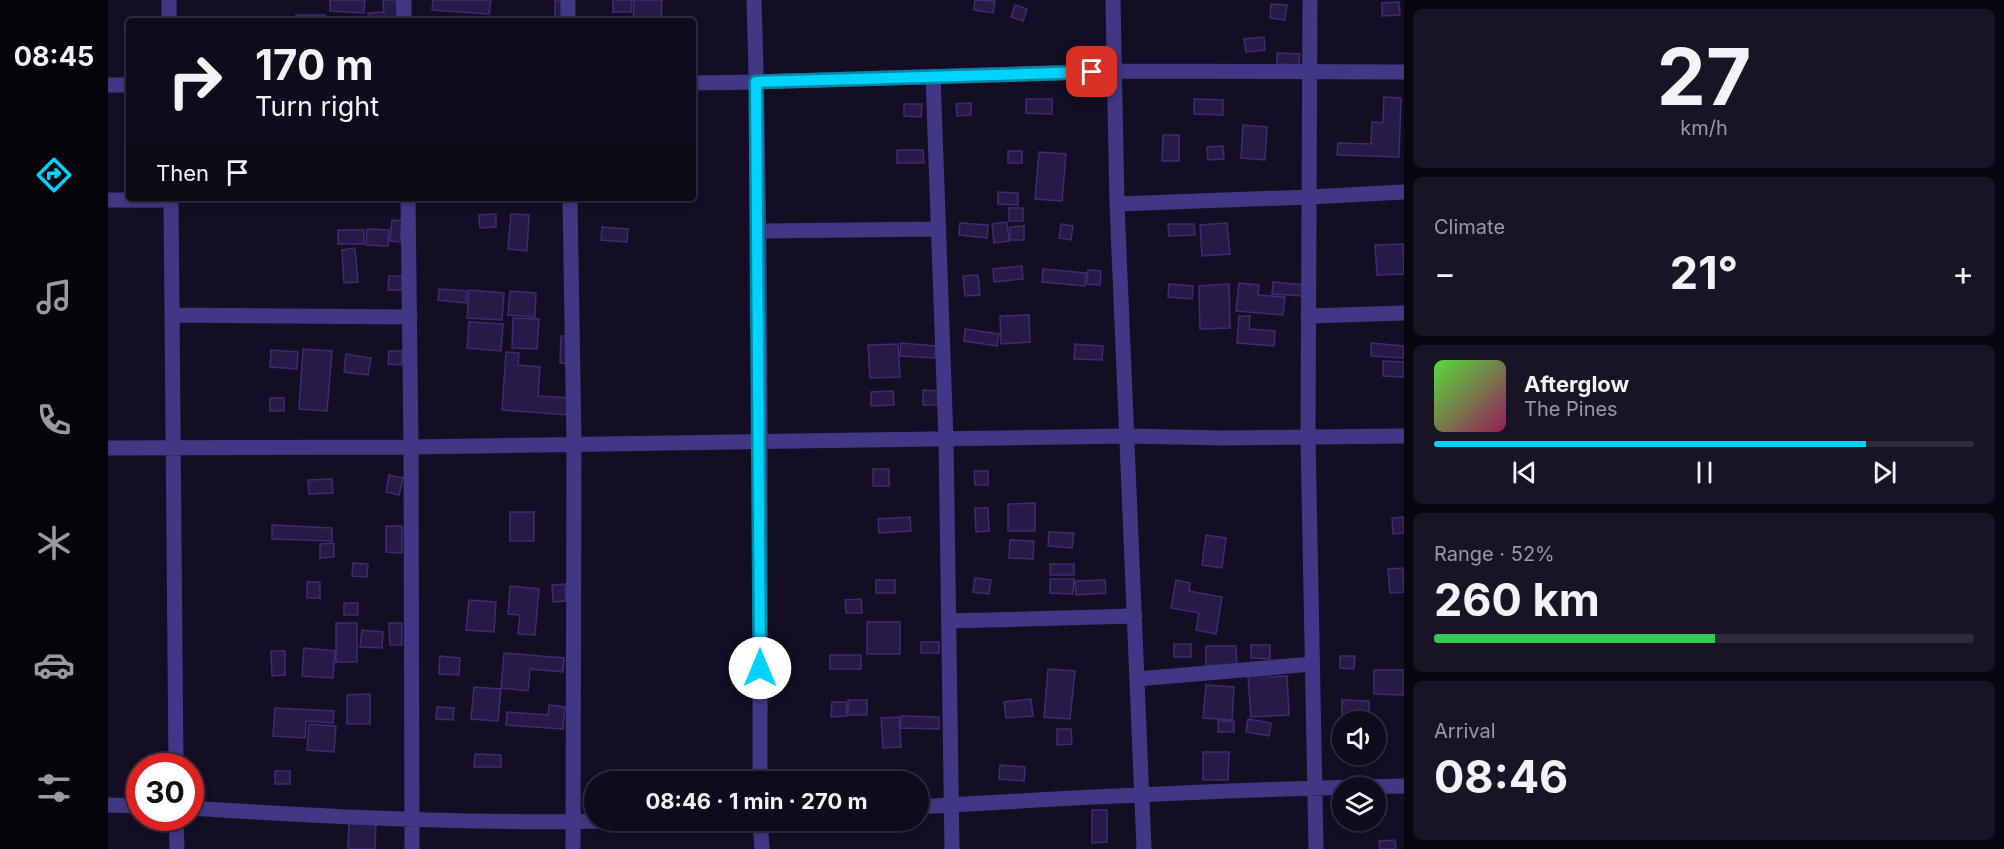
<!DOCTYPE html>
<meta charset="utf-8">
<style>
:root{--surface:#0f0a1c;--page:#181325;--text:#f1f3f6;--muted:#9b9aa3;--line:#2f2b3b;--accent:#00d3fe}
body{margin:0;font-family:Inter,sans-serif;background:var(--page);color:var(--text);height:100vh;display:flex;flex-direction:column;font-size:22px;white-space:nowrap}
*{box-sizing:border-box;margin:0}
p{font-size:20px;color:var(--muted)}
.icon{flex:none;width:33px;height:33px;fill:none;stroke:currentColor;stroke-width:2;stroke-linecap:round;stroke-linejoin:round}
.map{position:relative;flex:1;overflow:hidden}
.sheet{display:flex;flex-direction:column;gap:9px;padding:9px;background:#08060f;width:600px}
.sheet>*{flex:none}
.top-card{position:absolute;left:18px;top:18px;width:570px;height:183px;border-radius:6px;box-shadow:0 3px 9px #0003,0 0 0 2px var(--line);background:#0f0a1c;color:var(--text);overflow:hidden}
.controls{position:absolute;left:1224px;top:711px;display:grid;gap:12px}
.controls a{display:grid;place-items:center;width:54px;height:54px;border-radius:50%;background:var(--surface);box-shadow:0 3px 9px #0003,0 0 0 2px var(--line);font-size:30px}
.speed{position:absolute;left:18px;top:753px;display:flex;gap:12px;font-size:30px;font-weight:700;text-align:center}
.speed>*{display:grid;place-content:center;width:78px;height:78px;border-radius:50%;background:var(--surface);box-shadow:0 3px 9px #0003,0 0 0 2px var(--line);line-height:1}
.speed .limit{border:9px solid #d22;background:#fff;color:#111}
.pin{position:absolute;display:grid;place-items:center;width:51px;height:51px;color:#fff;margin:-26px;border-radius:12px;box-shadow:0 3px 9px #0006}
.me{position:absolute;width:66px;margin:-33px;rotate:0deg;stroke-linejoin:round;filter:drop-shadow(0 0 4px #0008)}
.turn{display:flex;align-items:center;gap:21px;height:126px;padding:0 30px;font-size:27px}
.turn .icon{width:78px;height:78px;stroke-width:2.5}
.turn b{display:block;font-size:42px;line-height:51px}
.then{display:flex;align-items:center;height:57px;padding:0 30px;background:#0003;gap:12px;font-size:22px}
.big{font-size:45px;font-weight:700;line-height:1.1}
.sheet .tile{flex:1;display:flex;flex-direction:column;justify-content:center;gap:9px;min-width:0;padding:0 21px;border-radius:9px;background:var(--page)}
.sheet .dial{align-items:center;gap:0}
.dial b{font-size:78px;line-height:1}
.song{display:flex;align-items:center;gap:18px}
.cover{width:72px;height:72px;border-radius:9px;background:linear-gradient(135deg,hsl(110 70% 55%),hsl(330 70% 35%))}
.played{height:6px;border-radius:3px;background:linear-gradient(90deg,var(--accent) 80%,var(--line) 80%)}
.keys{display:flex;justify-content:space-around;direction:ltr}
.heat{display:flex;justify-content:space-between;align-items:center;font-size:33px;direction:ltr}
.charge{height:9px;border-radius:4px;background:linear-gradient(90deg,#34c759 52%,var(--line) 0)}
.trip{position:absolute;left:476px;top:771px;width:345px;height:60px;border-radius:30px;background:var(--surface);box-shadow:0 3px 9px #0003,0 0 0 2px var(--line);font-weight:700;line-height:60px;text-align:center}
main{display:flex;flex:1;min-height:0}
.menu{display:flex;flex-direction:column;width:108px;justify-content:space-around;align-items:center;background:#06040b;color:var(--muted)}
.menu .icon{width:42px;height:42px}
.menu .active{color:var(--accent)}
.menu b{font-size:27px;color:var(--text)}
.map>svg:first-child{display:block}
</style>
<main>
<nav class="menu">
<b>08:45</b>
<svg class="icon active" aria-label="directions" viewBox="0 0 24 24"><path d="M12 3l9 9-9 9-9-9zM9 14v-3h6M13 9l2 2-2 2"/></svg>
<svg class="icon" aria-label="music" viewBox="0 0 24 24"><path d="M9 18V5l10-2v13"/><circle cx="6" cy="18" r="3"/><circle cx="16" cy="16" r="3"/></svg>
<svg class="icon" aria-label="phone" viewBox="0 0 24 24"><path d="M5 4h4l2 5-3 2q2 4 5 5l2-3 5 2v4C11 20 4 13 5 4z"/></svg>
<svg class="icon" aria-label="climate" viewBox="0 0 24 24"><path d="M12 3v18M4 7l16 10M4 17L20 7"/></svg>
<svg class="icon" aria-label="car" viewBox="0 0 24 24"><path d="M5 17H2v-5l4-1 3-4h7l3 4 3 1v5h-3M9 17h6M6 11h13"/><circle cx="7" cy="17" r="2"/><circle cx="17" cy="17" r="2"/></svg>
<svg class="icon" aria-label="filters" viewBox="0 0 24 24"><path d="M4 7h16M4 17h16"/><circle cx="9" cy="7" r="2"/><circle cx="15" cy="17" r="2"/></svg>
</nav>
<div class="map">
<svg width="1296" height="849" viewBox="0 0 1296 849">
<rect width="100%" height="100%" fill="#140e25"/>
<path fill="#261a47" stroke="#3f2b73" stroke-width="1.5" d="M 222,0 L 257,0 L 256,13 L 222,11 Z
M 275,0 L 288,0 L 290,21 L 261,21 L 260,13 L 276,12 Z
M 325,0 L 383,0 L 381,14 L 324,10 Z
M 447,0 L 460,0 L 459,21 L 447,21 Z
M 505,0 L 524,0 L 523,12 L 505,12 Z
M 526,0 L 554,0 L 553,21 L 525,21 Z
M 867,0 L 887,1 L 885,13 L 866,10 Z
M 1291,2 L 1292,15 L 1274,16 L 1274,3 Z
M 1163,4 L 1179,5 L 1177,20 L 1162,18 Z
M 907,5 L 919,9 L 915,21 L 903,17 Z
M 188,15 L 217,15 L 217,21 L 188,21 Z
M 1156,37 L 1157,50 L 1138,52 L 1136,39 Z
M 1169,53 L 1192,54 L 1191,65 L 1169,64 Z
M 1276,97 L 1293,98 L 1291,157 L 1229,155 L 1230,143 L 1263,144 L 1264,122 L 1275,123 Z
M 918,99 L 944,99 L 944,114 L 918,113 Z
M 1086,99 L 1115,100 L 1115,115 L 1086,114 Z
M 863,103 L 863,115 L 849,116 L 848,104 Z
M 796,104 L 814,104 L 813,117 L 796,116 Z
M 1135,125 L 1159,127 L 1157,160 L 1133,158 Z
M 1055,135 L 1071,135 L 1071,161 L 1054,161 Z
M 1115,146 L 1116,159 L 1100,160 L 1099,147 Z
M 789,150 L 815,150 L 816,163 L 789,163 Z
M 900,151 L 914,151 L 914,163 L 900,163 Z
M 931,152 L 958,154 L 954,201 L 927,199 Z
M 890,192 L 910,193 L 910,205 L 890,204 Z
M 901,208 L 915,208 L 915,221 L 901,221 Z
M 388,214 L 388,227 L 372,228 L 371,215 Z
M 403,214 L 421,215 L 419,251 L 400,249 Z
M 284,220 L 294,221 L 292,242 L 282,241 Z
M 899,222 L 901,241 L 886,243 L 884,224 Z
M 852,223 L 880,225 L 879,238 L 851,235 Z
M 1119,223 L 1122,254 L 1094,256 L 1092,225 Z
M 953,224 L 965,226 L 963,240 L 951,238 Z
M 1060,224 L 1086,224 L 1087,235 L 1061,236 Z
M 916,226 L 916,240 L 902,240 L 902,227 Z
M 494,227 L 520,229 L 519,242 L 493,240 Z
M 259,229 L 281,230 L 280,246 L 258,245 Z
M 230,230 L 256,230 L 256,244 L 230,244 Z
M 1295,244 L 1296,274 L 1269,275 L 1267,245 Z
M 247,248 L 250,282 L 236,283 L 234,250 Z
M 914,266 L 915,279 L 886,282 L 885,269 Z
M 935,269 L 978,273 L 977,286 L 934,282 Z
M 980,270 L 993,271 L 992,285 L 979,284 Z
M 870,275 L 872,295 L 857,296 L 855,276 Z
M 281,276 L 296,276 L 296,290 L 280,290 Z
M 1165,282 L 1196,285 L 1195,296 L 1164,294 Z
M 1131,283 L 1151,285 L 1150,295 L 1177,297 L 1175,315 L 1128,311 Z
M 1061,284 L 1085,286 L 1084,299 L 1060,297 Z
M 1121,284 L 1122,328 L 1092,329 L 1091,286 Z
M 331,289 L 359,291 L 358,303 L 330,300 Z
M 361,290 L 396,293 L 394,320 L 359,318 Z
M 402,291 L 428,293 L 427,317 L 400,315 Z
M 921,315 L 922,342 L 893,344 L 892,316 Z
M 1131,316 L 1142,316 L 1141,329 L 1167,331 L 1166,346 L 1129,343 Z
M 405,318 L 431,319 L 429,349 L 404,348 Z
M 361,322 L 395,324 L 393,351 L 359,348 Z
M 857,329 L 891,334 L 889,346 L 856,341 Z
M 453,336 L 467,336 L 466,364 L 452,363 Z
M 793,343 L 828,346 L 827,358 L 792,356 Z
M 1263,343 L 1296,346 L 1295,358 L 1263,356 Z
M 790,344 L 792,377 L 762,378 L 760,345 Z
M 967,344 L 995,346 L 994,360 L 966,359 Z
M 195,349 L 224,351 L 219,411 L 191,409 Z
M 163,350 L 190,352 L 189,369 L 162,367 Z
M 281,351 L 294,351 L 294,365 L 280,364 Z
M 398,352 L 411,353 L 410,365 L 432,367 L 430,396 L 463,398 L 462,415 L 394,410 Z
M 238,354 L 263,358 L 260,375 L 236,372 Z
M 1275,361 L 1296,362 L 1296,377 L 1275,376 Z
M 815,390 L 830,391 L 830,405 L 815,405 Z
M 785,391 L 786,405 L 763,406 L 763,392 Z
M 162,398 L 176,398 L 176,411 L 162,411 Z
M 765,469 L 781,469 L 781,486 L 765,486 Z
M 866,471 L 880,471 L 880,485 L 867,485 Z
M 281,475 L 295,478 L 291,495 L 278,492 Z
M 224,479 L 225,493 L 201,494 L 200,480 Z
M 927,503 L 927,531 L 900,531 L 900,504 Z
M 867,508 L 880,508 L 881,531 L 868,532 Z
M 402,512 L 426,512 L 426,541 L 402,541 Z
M 802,517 L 803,531 L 771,533 L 770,519 Z
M 1296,517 L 1296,533 L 1285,534 L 1284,518 Z
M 164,525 L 224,528 L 224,541 L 164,539 Z
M 278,526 L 294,526 L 294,553 L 278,552 Z
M 941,532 L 966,533 L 964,548 L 940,546 Z
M 1098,535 L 1118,538 L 1114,568 L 1094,565 Z
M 902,540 L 926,541 L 925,559 L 901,558 Z
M 226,543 L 226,557 L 212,558 L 212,544 Z
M 245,563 L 260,564 L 259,577 L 244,576 Z
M 942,564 L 966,564 L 966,575 L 942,575 Z
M 1295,568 L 1296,592 L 1282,593 L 1280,569 Z
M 867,578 L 883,580 L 881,594 L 865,592 Z
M 942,579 L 966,579 L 965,594 L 942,593 Z
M 768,580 L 787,580 L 787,593 L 768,593 Z
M 997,580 L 998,593 L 968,595 L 967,581 Z
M 1068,580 L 1082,583 L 1081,591 L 1114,597 L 1108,634 L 1088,630 L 1091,613 L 1063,608 Z
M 199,582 L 212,582 L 212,598 L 199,598 Z
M 457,584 L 458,601 L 445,602 L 444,585 Z
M 402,586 L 431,589 L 427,635 L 410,634 L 412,615 L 400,614 Z
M 753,599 L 754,613 L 738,613 L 737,600 Z
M 361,600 L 388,602 L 386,632 L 358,630 Z
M 236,603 L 250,603 L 250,615 L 236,615 Z
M 759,622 L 792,622 L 792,654 L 759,654 Z
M 228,623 L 249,623 L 249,662 L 228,662 Z
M 281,623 L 294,623 L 294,645 L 282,645 Z
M 254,630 L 275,632 L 274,648 L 252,647 Z
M 813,642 L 831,642 L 831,653 L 813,653 Z
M 1066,644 L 1083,644 L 1083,657 L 1066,657 Z
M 1143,645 L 1162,645 L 1162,659 L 1143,658 Z
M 1098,646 L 1128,646 L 1129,671 L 1098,672 Z
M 196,648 L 227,651 L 225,678 L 194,676 Z
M 163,651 L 177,651 L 177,675 L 164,676 Z
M 396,653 L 456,658 L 455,672 L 422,669 L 420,691 L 393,688 Z
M 722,655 L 753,655 L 753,669 L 722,669 Z
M 332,656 L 352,658 L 351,675 L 331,674 Z
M 1232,656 L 1247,656 L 1246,669 L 1232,668 Z
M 1162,662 L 1162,677 L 1179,676 L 1181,715 L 1143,717 L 1139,663 Z
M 940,669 L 967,671 L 962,719 L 936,717 Z
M 1266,670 L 1296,670 L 1296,695 L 1266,694 Z
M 1098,685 L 1126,687 L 1124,720 L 1095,718 Z
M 366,687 L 393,689 L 390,721 L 363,719 Z
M 262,694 L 262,724 L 239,724 L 239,695 Z
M 923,699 L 925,716 L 898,718 L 896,702 Z
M 740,700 L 759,700 L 759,715 L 740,715 Z
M 1234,700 L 1261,701 L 1261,715 L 1234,714 Z
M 724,702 L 738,702 L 739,716 L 723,717 Z
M 441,705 L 457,707 L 455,729 L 398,725 L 399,712 L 440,715 Z
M 329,707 L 346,708 L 345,720 L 328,719 Z
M 167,708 L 226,711 L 225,723 L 198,721 L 197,738 L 165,736 Z
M 793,716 L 831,717 L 831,729 L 792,728 Z
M 791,717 L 793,747 L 775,748 L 773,718 Z
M 1140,719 L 1163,723 L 1161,736 L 1138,732 Z
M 1110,721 L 1126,721 L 1126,732 L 1110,732 Z
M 201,724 L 228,726 L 226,752 L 199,750 Z
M 949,729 L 963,729 L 964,744 L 949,745 Z
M 1095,752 L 1121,752 L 1120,780 L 1095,780 Z
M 367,754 L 393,755 L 393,767 L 366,767 Z
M 892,765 L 917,767 L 916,781 L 891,779 Z
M 167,771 L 182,771 L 182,784 L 167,784 Z
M 984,810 L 999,810 L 999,842 L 984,843 Z
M 241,820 L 268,821 L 267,849 L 240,849 Z
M 1287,840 L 1288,849 L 1272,849 L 1271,841 Z"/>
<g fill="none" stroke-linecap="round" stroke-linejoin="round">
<path stroke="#413885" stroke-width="15" d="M 61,0 L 61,21
M 296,0 L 296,21
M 460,0 L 460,21
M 646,0 C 654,260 652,521 652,782
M 1005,0 L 1009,204 L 1036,849
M 1202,0 L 1200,437 L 1208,849
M 825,76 L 838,440 L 844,849
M 585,83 L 648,82 L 1006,71 L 1296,72
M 0,85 L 21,85
M 63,198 L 68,766
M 300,198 L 303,447 L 304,849
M 462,198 L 466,444 L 465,849
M 0,200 L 63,200
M 1009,204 L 1201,197 L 1296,192
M 650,231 L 831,229
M 64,315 L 302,317
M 1200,316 L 1296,313
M 0,448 L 303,447 L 1019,436 L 1114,438 L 1296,436
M 841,621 L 1027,616
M 1029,679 L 1204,664
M 0,805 L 32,806
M 810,807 C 972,797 1134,789 1296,786
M 82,808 C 236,818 389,825 543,820
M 68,818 L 69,849
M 652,820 L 654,849"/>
</g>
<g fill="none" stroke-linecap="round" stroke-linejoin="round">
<defs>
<path id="route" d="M 652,668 L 648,82 L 984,72"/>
</defs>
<use href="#route" stroke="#0089a5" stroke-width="15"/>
<use href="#route" stroke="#00d3fe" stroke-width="10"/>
</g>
</svg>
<div class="controls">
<a><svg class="icon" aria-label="sound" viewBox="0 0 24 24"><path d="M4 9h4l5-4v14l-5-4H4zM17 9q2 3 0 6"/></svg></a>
<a><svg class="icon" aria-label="layers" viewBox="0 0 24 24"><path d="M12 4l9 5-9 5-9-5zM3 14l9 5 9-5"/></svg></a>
</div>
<div class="speed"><div class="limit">30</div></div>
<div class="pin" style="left:984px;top:72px;background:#d93025"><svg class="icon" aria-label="arrive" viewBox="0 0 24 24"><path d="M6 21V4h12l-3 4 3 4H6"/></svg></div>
<svg class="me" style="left:652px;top:668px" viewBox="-20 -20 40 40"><circle r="19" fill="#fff"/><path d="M0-13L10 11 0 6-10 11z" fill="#00d3fe"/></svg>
<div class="trip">08:46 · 1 min · 270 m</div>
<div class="top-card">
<div class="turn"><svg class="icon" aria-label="right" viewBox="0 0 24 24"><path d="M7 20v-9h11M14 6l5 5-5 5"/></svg><div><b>170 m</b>Turn right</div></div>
<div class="then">Then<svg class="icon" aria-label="arrive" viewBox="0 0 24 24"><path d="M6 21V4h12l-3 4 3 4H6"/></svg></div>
</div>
</div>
<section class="sheet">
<div class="tile dial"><b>27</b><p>km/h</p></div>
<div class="tile"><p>Climate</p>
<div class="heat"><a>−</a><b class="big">21°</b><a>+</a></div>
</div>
<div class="tile">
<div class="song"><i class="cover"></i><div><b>Afterglow</b><p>The Pines</p></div></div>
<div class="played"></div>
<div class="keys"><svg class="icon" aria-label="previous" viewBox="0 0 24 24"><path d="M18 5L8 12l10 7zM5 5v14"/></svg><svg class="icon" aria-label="pause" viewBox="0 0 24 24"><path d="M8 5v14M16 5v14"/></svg><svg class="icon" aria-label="next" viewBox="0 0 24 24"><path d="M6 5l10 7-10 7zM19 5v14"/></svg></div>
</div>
<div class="tile"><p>Range · 52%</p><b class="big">260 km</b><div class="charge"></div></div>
<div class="tile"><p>Arrival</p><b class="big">08:46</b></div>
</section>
</main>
